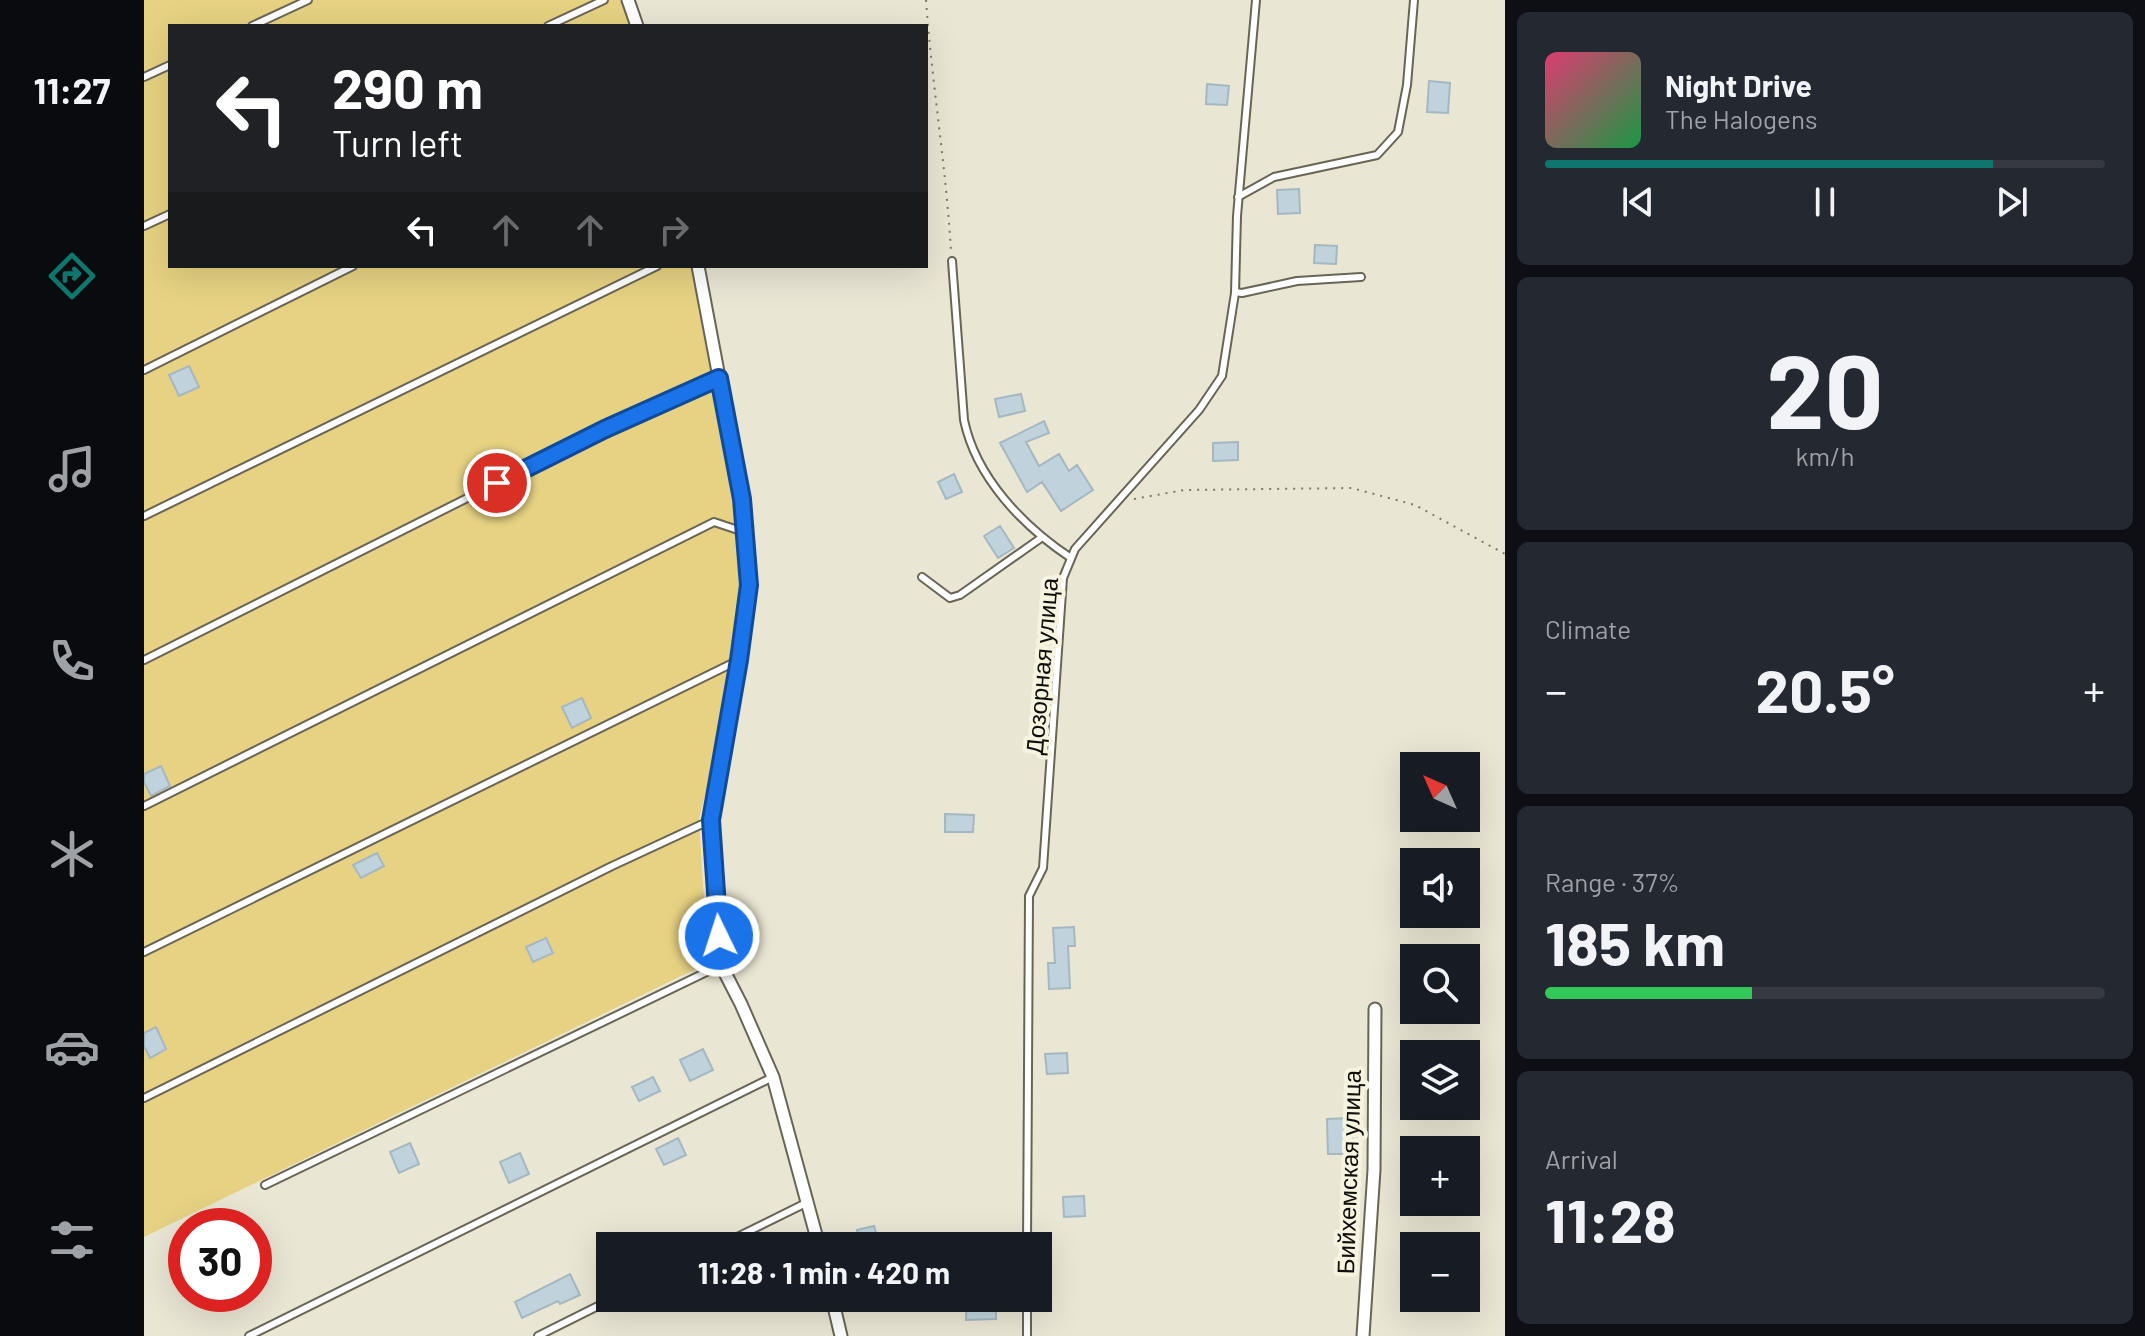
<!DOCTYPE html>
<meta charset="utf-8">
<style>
:root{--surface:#171b24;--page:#242831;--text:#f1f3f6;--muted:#9ea1a6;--line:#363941;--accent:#0f766e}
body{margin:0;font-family:Barlow,sans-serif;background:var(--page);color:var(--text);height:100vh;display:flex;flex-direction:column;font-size:30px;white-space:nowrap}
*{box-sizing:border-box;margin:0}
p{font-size:26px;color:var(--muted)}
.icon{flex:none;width:44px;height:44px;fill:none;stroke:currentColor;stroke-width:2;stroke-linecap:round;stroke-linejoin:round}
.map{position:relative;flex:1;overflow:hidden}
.drawer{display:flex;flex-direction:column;gap:12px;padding:12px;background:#0d0f14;width:640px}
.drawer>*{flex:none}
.banner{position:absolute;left:24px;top:24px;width:760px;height:244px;border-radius:0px;box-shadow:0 8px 32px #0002;background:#202124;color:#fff;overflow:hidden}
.needle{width:52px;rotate:315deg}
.tools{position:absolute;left:1256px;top:752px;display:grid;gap:16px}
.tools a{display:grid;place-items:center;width:80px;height:80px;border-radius:0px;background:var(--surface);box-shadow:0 8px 32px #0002;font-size:40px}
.speed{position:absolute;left:24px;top:1208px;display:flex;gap:16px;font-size:40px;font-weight:700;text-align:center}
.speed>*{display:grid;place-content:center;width:104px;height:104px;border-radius:50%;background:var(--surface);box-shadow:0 8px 32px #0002;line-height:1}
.speed .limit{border:12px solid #d22;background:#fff;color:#111}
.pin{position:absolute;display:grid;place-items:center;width:68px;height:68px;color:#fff;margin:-34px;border:4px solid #fff;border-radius:50%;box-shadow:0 2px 8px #0007}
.me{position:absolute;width:88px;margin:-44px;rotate:356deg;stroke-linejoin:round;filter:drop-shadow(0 0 6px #0008)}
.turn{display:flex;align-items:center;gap:28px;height:168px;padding:0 32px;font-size:36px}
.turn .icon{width:104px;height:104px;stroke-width:2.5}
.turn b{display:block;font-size:56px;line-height:68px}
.lanes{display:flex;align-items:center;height:76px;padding:0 32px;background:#0003;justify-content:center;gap:40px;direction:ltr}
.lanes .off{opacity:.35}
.big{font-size:60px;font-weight:700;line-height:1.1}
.drawer .widget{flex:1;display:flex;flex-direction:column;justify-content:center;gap:12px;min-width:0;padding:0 28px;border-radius:12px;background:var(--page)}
.drawer .dial{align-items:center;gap:0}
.dial b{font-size:104px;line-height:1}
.song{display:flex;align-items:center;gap:24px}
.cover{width:96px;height:96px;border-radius:12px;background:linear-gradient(135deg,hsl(340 70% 55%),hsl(140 70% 35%))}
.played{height:8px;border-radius:4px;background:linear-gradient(90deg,var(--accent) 80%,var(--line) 80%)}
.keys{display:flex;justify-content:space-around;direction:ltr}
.heat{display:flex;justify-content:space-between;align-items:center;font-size:44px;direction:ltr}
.charge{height:12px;border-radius:6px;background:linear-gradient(90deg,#34c759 37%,var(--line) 0)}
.trip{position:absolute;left:452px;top:1232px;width:456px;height:80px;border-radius:0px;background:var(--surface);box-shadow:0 8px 32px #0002;font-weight:700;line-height:80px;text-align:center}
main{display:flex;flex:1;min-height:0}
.tab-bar{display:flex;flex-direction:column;width:144px;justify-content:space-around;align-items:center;background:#090b0e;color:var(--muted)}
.tab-bar .icon{width:56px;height:56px}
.tab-bar .current{color:var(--accent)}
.tab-bar b{font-size:36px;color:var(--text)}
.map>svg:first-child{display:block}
</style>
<main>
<nav class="tab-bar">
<b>11:27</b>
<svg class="icon current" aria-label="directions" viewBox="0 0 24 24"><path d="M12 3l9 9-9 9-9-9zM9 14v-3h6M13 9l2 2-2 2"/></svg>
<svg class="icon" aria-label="music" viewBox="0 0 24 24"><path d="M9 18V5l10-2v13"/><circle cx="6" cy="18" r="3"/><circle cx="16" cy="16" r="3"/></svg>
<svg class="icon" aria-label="phone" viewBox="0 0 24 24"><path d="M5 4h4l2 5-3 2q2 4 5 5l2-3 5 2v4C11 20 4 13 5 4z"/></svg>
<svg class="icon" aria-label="climate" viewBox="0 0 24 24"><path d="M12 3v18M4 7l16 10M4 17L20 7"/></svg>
<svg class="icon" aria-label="car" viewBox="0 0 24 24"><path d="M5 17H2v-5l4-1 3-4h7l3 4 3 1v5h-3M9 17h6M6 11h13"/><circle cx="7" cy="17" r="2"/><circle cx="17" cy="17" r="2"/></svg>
<svg class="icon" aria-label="filters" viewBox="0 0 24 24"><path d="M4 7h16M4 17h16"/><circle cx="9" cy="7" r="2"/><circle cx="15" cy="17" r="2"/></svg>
</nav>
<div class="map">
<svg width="1361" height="1336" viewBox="0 0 1361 1336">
<rect width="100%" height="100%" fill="#eae6d4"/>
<path fill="#e6d282" d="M 0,0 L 484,0 L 493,26 L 26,26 L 26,266 L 554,266 L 598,498 L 605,585 L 595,660 L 555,819 L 564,963 L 0,1237 Z"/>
<path fill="#c0d3dd" stroke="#a5b7c0" stroke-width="2" d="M 1285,81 L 1306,83 L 1304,113 L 1283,112 Z
M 1063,84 L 1085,86 L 1083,105 L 1062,104 Z
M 1155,189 L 1156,213 L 1134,214 L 1133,190 Z
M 1171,245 L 1193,246 L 1192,264 L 1170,263 Z
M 45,366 L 55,387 L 35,396 L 25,375 Z
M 877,394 L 881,411 L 855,417 L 851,399 Z
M 900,421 L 905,433 L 882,442 L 895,466 L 915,454 L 925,471 L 933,465 L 949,490 L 917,511 L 898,482 L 883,492 L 856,443 Z
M 1094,442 L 1094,460 L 1069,461 L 1069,443 Z
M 810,474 L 818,492 L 802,499 L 794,482 Z
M 856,526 L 870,548 L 854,558 L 840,536 Z
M 438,698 L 447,718 L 428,728 L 418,707 Z
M 17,766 L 26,786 L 7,796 L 0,782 L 0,774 Z
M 801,814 L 830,815 L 829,832 L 801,832 Z
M 233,853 L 240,866 L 217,878 L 209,865 Z
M 930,927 L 931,946 L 924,946 L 926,988 L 905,989 L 904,963 L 911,963 L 909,928 Z
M 402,938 L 409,953 L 389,962 L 382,947 Z
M 12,1027 L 22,1049 L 6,1058 L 0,1046 L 0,1033 Z
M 559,1049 L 569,1070 L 546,1081 L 536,1060 Z
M 923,1053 L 924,1073 L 903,1074 L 901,1054 Z
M 509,1077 L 516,1091 L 495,1101 L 488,1087 Z
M 1208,1118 L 1209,1154 L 1184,1154 L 1183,1119 Z
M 534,1138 L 542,1155 L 520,1165 L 512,1149 Z
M 266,1143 L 275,1164 L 255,1173 L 246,1152 Z
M 376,1153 L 385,1174 L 365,1183 L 356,1162 Z
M 940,1196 L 941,1216 L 920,1217 L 919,1197 Z
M 730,1226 L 736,1246 L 717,1246 L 713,1230 Z
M 426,1274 L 436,1295 L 416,1304 L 414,1301 L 378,1318 L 371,1302 Z
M 823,1298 L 852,1298 L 852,1319 L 822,1320 Z"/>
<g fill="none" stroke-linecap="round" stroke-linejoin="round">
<defs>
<path id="service" d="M 108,26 L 164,0
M 404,26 L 460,0
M 0,77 L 26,65
M 1094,197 L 1130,177 L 1233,155 L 1254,132 L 1263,85 L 1270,0
M 0,226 L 26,214
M 808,261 L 820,420 C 832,478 880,527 927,558
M 1091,292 L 1098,293 L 1153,281 L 1217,277
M 0,370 L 209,266
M 0,516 L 513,266
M 778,577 L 806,598 L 816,595 L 897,538
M 0,660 L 461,429 L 575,378
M 0,806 L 570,522 L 600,532
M 0,952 L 595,660
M 0,1098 L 468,866 L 567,820
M 121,1185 L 577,965
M 575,1246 L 664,1202
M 883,1246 L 885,896 L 899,868 L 919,578 L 931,549 L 1055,410 L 1078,376 L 1091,293 L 1093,216 L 1112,0
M 105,1336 L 629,1077
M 394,1336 L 470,1298
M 883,1336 L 883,1298"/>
<path id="minor" d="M 484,0 L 493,26
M 554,266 L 598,499 L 605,585 L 595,660 L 567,820 L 577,965 L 597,1004 L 629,1077 L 675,1246
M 688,1298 L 697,1336
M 1219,1336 L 1230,1170 L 1231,1009"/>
</defs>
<use href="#service" stroke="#696556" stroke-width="10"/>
<use href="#minor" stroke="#696556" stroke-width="15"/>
<path stroke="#7b796d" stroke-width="2" stroke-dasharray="2 6" stroke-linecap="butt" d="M 782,0 C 788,84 802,167 807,251
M 990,499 L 1040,490 L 1208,488 L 1271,505 L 1361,554"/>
<use href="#service" stroke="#fff" stroke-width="6"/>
<use href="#minor" stroke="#fff" stroke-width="11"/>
</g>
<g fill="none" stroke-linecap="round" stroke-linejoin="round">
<defs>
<path id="route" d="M 353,483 L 461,429 L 575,378 L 598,499 L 605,585 L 595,660 L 567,820 L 575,936"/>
</defs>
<use href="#route" stroke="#114b97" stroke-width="20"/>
<use href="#route" stroke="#1a73e8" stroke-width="14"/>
</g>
<g text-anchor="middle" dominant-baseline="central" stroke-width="8" stroke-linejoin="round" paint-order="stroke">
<g font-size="24" fill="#0f0e08" stroke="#f7f3e1">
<text transform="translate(897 666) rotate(-85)">Дозорная улица</text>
<text transform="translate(1204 1172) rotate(-88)">Бийхемская улица</text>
</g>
</g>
</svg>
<div class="tools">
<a><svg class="needle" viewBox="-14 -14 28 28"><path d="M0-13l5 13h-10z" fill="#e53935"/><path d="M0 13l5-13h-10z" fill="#9ea1a6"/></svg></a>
<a><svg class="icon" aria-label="sound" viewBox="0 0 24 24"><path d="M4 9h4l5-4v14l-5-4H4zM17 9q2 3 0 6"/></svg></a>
<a><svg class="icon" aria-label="search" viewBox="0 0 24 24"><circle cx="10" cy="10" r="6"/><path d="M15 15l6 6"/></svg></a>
<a><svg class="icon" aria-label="layers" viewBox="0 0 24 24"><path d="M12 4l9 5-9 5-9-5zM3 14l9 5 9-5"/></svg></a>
<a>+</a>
<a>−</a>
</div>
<div class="speed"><div class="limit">30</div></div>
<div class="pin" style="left:353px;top:483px;background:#d93025"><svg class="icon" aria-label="arrive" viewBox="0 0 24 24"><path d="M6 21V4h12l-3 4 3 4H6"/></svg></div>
<svg class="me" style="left:575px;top:936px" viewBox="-20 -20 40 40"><circle r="17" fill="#1a73e8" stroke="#fff" stroke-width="3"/><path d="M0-11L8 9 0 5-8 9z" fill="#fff"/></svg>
<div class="trip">11:28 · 1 min · 420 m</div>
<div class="banner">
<div class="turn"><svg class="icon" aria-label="left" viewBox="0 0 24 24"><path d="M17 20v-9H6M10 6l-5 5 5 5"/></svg><div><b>290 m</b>Turn left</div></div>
<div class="lanes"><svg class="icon" aria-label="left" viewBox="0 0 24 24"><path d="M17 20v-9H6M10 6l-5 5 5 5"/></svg><svg class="icon off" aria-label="ahead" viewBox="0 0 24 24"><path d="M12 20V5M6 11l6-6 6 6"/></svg><svg class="icon off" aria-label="ahead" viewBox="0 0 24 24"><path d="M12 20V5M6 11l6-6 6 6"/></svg><svg class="icon off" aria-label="right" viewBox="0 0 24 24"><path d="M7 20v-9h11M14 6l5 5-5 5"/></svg></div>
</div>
</div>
<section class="drawer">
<div class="widget">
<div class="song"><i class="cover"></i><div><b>Night Drive</b><p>The Halogens</p></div></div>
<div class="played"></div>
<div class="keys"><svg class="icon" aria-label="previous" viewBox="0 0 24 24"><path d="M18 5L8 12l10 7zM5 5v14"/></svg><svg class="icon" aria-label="pause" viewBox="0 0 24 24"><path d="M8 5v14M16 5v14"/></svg><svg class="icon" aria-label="next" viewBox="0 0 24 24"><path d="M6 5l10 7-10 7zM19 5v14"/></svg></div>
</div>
<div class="widget dial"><b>20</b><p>km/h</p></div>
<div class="widget"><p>Climate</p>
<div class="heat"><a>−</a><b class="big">20.5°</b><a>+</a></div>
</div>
<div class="widget"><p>Range · 37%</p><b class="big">185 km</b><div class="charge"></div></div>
<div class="widget"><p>Arrival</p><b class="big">11:28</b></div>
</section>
</main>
